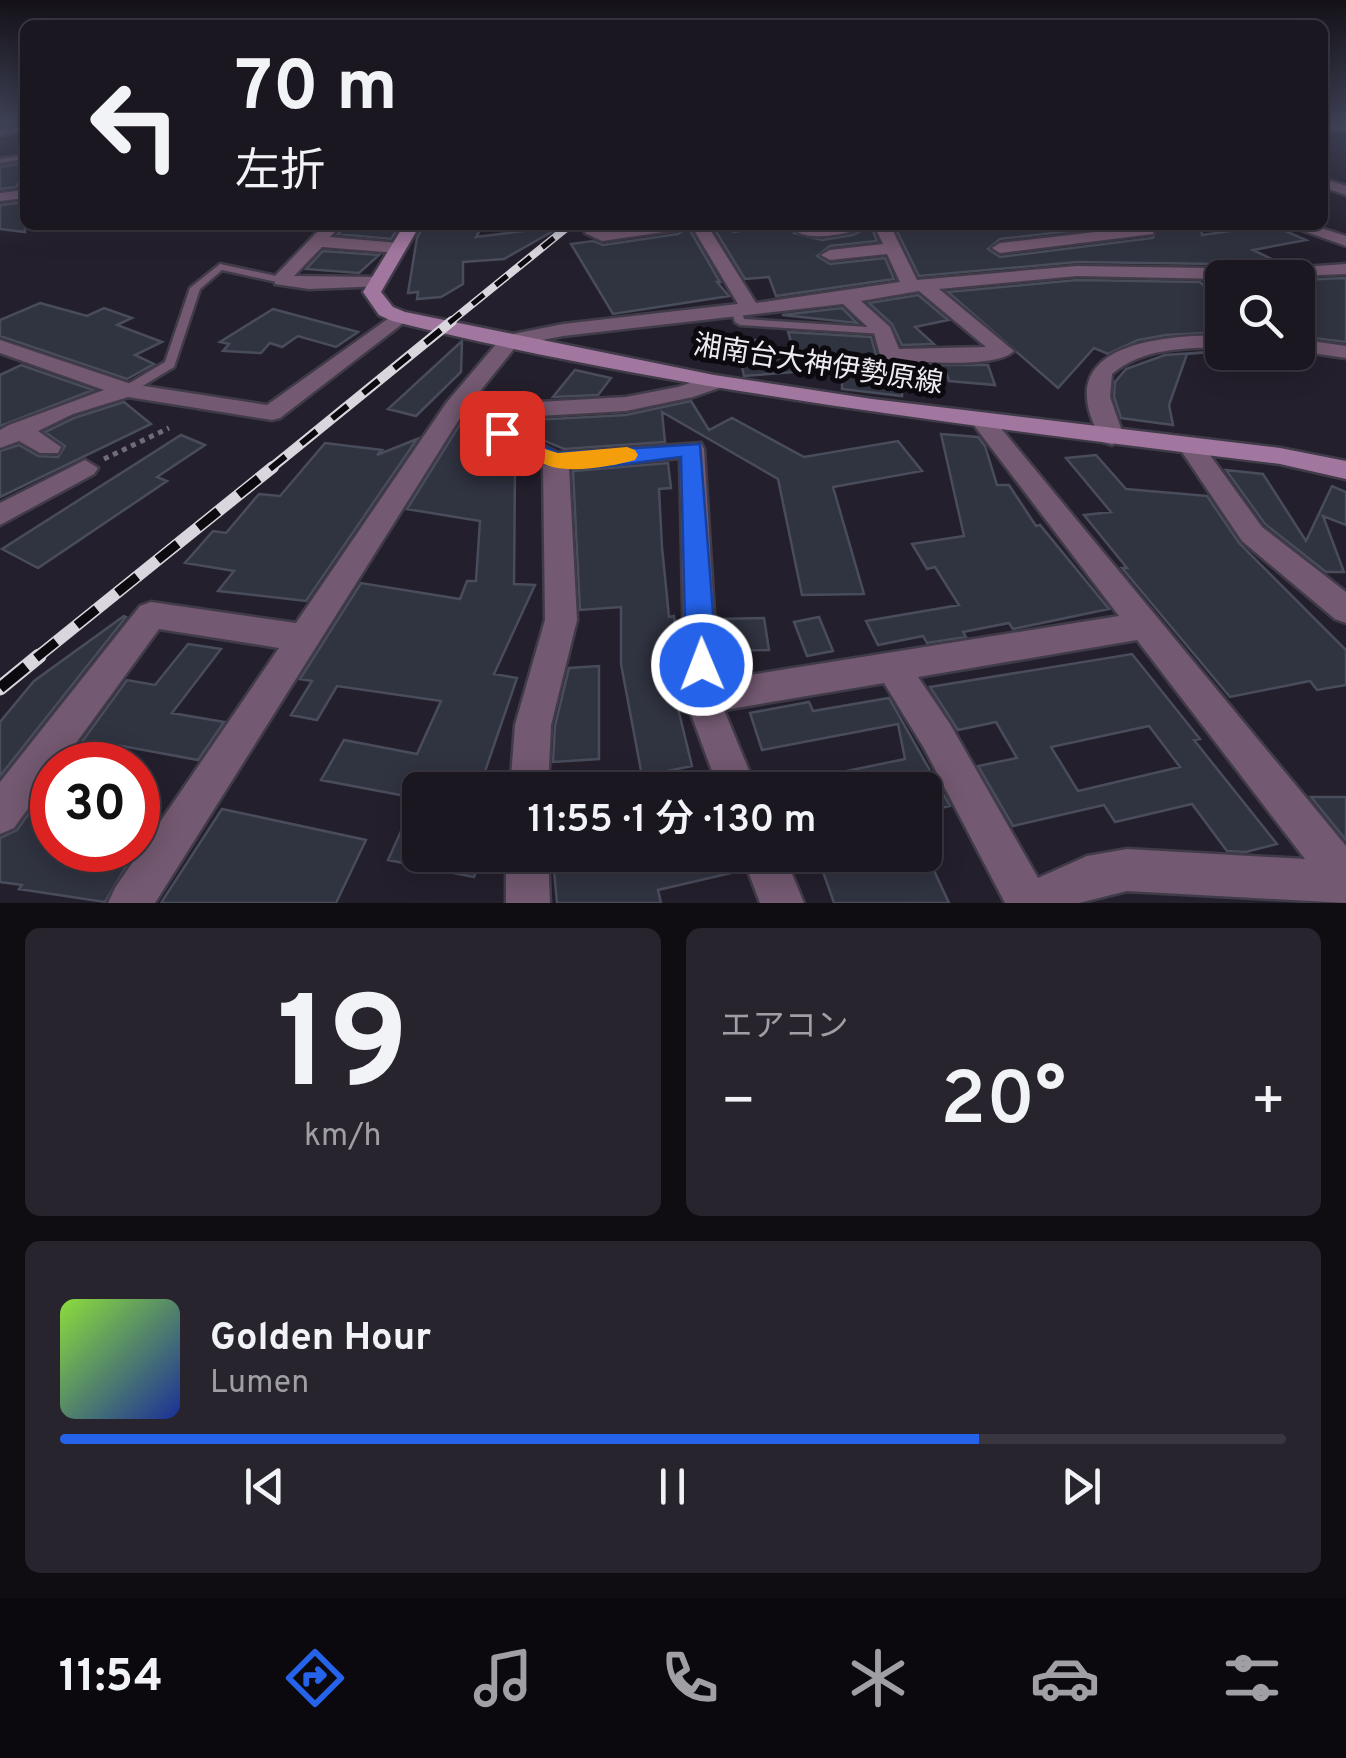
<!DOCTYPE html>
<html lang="ja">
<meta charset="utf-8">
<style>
:root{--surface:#1b1721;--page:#28242e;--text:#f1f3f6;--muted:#a09fa5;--line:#39363f;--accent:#2563eb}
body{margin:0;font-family:Overpass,"Noto Sans JP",sans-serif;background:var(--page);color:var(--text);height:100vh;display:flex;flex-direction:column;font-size:38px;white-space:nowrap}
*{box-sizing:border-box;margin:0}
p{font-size:32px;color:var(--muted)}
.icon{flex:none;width:55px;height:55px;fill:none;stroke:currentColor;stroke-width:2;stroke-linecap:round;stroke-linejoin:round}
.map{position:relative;height:903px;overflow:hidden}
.drawer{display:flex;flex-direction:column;gap:25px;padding:25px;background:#0f0d12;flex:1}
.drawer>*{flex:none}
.guide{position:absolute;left:20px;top:20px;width:1308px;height:210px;border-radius:15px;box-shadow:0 5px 25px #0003,0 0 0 2px var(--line);background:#1b1721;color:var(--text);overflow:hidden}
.tools{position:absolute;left:1205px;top:260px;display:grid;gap:20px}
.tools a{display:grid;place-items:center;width:110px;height:110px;border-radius:15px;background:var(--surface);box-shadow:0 5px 25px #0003,0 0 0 2px var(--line);font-size:50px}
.speed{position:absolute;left:30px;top:742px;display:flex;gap:20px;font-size:50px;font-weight:700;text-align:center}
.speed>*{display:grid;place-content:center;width:130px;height:130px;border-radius:50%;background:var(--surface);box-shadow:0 5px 25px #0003,0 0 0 2px var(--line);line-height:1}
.speed .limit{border:15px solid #d22;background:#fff;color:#111}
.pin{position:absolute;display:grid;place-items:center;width:85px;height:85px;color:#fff;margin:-42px;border-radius:20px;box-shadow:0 5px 15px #0006}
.me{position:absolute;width:110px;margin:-55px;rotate:359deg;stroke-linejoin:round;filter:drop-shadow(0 0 8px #0008)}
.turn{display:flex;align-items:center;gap:35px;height:210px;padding:0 50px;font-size:45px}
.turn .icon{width:130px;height:130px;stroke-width:2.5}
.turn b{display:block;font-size:70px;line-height:85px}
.big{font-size:75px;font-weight:600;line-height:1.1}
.drawer .tile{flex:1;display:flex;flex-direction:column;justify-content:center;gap:15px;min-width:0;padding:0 35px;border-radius:15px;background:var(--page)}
.drawer .dial{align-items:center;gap:0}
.dial b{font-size:130px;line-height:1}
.song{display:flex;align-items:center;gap:30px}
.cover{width:120px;height:120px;border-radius:15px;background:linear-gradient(135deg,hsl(90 70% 55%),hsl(230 70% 35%))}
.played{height:10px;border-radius:5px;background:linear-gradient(90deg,var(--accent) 75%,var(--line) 75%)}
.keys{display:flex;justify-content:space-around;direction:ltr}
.heat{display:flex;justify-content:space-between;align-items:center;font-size:55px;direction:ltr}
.drawer .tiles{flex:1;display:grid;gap:25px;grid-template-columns:1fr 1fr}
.tile:last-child{grid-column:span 2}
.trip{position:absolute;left:402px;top:772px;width:540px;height:100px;border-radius:15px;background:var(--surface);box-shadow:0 5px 25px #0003,0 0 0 2px var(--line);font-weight:600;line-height:100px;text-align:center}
.tab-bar{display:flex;height:160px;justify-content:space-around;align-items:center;background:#0b090d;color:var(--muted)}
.tab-bar .icon{width:70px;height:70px}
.tab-bar .current{color:var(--accent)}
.tab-bar b{font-size:45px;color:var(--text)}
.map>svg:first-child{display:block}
</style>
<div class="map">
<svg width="1346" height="903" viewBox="0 0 1346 903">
<rect width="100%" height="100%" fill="#241f2c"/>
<path fill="#303340" stroke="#494c5b" stroke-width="2.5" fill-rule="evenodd" d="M 25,163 L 25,172 L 16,187 L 0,189 L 0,167 Z
M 25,202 L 25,232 L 0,229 L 0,205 Z
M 347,225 L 400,225 L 391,239 L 338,234 Z
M 424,225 L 483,225 L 476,237 L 562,226 L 504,259 L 463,262 L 463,284 L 441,297 L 417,299 L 418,292 L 408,293 L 417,238 Z
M 712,225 L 725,225 L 734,232 L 775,225 L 809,225 L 797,228 L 794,233 L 822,240 L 853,235 L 871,226 L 877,241 L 830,246 L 817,256 L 830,264 L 885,258 L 894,279 L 776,296 L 769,277 L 745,279 Z
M 894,225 L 1123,225 L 1000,239 L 988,249 L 1000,257 L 1153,238 L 1155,225 L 1201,225 L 1202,235 L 1272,225 L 1306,240 L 1253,250 L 1284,265 L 1077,262 L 919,276 Z
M 688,227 L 720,282 L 717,282 L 729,296 L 613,314 L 571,244 L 593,241 L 603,245 L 678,234 Z
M 323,251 L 379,255 L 359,273 L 306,269 Z
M 1346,278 L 1346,342 L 1298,336 L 1298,280 Z
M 1077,280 L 1200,282 L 1222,302 L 1222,332 L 1166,335 L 1138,340 L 1108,354 L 1094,348 L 1058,388 L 948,292 Z
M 918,295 L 948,320 L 915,327 L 934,344 L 902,345 L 892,324 L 869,303 Z
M 40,303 L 87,316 L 104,308 L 132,318 L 117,325 L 162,342 L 135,355 L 154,364 L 127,379 L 0,336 L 0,320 Z
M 842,308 L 857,323 L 782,315 Z
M 273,309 L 325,323 L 358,332 L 336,347 L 298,336 L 282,347 L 270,343 L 261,353 L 223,351 L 229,344 L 220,342 Z
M 788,332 L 871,337 L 881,374 L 894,383 L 902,381 L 902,396 L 842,389 L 842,368 L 801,372 Z
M 736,340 L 767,340 L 795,372 L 744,376 Z
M 462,341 L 461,372 L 416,416 L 388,409 Z
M 1222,351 L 1187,354 L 1169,405 L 1173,425 L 1121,418 L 1114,397 L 1115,382 L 1126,369 L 1165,355 Z
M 21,365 L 93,390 L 0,426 L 0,375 Z
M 908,365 L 988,365 L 995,385 L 949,381 L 946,372 L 910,371 Z
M 575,370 L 611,378 L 598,395 L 553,397 Z
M 691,401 L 709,430 L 732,418 L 804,457 L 898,441 L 922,471 L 833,487 L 864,594 L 802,595 L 778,479 L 662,412 L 665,442 L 564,449 L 528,434 L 513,421 L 626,415 Z
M 124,402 L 151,424 L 0,497 L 0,451 L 19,445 L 38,456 L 58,457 L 65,446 L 45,432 L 74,418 Z
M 462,421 L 476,423 L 515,468 L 514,584 L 535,585 L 494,674 L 517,678 L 480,786 L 420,775 L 420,855 L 482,855 L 474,877 L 388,860 L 416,798 L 321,780 L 344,740 L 417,754 L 441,701 L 337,686 L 317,720 L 291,715 L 312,681 L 300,679 L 361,583 L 460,599 L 467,581 L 476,581 L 480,521 L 407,509 Z
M 941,434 L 978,437 L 985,446 L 997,485 L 1009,485 L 1036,526 L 1040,525 L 1109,609 L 1013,629 L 1009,623 L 963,632 L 966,637 L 927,643 L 923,636 L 878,645 L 866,621 L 959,605 L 935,567 L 927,569 L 912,544 L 964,536 Z
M 181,435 L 205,445 L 157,477 L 167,481 L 38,568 L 2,549 Z
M 417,439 L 306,601 L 218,591 L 234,571 L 185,563 L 213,531 L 226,533 L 259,494 L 280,496 L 325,443 L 382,450 L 377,455 Z
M 1096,455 L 1126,489 L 1207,496 L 1239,543 L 1346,650 L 1346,685 L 1317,690 L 1310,681 L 1230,697 L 1122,568 L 1127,568 L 1084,515 L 1111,512 L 1066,458 Z
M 668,463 L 671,488 L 659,489 L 662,547 L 669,617 L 674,616 L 677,642 L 670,643 L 675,696 L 692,766 L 642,776 L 621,664 L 621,607 L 580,610 L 573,471 Z
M 1226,470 L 1263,474 L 1306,541 L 1332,486 L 1346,492 L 1346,525 L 1323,516 L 1344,572 L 1326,572 L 1265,524 Z
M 124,616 L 126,617 L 0,776 L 0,722 L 34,681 Z
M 819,617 L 833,651 L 807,656 L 794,622 Z
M 764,618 L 769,650 L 720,651 L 718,619 Z
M 188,644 L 221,649 L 172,713 L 224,722 L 198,760 L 117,745 L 102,765 L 65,765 L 127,680 L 155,685 Z
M 1132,654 L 1200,739 L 1194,740 L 1277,844 L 1246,852 L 1227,851 L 1192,804 L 1115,822 L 1104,805 L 1013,826 L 978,766 L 1017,758 L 996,722 L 958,730 L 930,687 ZM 1149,726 L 1180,767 L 1078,791 L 1051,747 Z
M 599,666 L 599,759 L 553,762 L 555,726 L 569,668 Z
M 889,698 L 950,806 L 925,812 L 925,790 L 798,790 L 798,781 L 905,759 L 898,724 L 762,750 L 750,713 L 809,702 L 813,711 Z
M 52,781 L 52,850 L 136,850 L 105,902 L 19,889 L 22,885 L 0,882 L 0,838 L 17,830 Z
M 1311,797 L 1346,797 L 1346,840 Z
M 222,809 L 366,840 L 336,903 L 161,903 Z
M 629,855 L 727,855 L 731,873 L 658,890 L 661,903 L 557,903 L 554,871 Z
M 817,855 L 914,855 L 915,868 L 931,864 L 949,903 L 834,903 Z"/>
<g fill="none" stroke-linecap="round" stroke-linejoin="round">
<defs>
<path id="lane" d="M 25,127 L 25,131 L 0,135 L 0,131 Z
M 25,155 L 25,159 L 0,163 L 0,159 Z
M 220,264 L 281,277 L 286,280 L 281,283 L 222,270 L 200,289 L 174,367 L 131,393 L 123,393 L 121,390 L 123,387 L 165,362 L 190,288 Z
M 736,306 L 741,309 L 744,319 L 883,328 L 889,331 L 883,334 L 740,325 L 735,322 L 731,309 Z"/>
<path id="street" d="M 1322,123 L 1346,123 L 1346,131 L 1322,129 Z
M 1322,178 L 1346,186 L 1346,195 L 1322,187 Z
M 25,190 L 25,198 L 0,201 L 0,193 Z
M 324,225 L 341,225 L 330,237 L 398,243 L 406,248 L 398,253 L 322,247 L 294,276 L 377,277 L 386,282 L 383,286 L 309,289 L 275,284 L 275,276 Z
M 592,225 L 609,225 L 604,231 L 685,225 L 677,230 L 602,241 L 585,233 Z
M 691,225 L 707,225 L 756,303 L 900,282 L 887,254 L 830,260 L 821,255 L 830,250 L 883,244 L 874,225 L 890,225 L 917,280 L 1077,266 L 1275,269 L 1346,264 L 1346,274 L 1222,279 L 1077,276 L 939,289 L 1014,351 C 996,368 929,362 903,361 L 907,373 L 896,380 L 885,373 L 874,333 L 843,304 L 563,336 L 517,345 L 465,410 L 155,903 L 108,903 L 115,888 L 279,648 L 159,629 L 60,765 L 52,765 L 52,775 L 14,828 L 0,834 L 0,782 L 140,606 L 151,602 L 296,623 L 447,402 L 503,336 L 563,324 L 738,304 ZM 919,291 L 986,347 L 899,349 L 890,327 L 861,301 Z
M 823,225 L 867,225 C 853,234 812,241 798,232 Z
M 1287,225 L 1311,225 L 1346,236 L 1346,246 Z
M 1147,226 L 1153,228 L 1153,234 L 1000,253 L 992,248 L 1000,243 Z
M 399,311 L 406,313 L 406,321 L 280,418 L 272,420 L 128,397 L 73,414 L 38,431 L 61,447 L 58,453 L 40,453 L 19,441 L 0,448 L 0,430 L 9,425 L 104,390 L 0,353 L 0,340 L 131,384 L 267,405 Z
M 1222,335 L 1222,347 C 1185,348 1142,348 1112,374 L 1110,397 L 1124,437 L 1112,445 L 1103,442 C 1046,346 1153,336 1222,335 Z
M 1298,339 L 1346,346 L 1346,358 L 1298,351 Z
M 714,375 L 725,382 L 722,387 L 693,397 L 626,411 L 504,418 L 526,437 L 558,453 L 701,443 L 704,449 L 718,680 L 1119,616 L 970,420 L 974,415 L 990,415 L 1346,846 L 1346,903 L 1127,891 L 1079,903 L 1005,903 L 924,748 L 884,683 L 724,710 L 757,790 L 719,790 L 685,698 L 680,458 L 569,468 L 577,620 L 551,725 L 548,790 L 510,790 L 515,725 L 545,620 L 543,465 L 508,448 L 481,420 L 466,419 L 462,414 L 466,409 L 487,405 L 626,397 L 678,387 ZM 1137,640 L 1305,859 L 1127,849 L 1087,856 L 1038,878 L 950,724 L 918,677 Z
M 1190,438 L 1199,440 L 1262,527 L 1346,592 L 1346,623 L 1335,619 L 1242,541 L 1178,446 Z
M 85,460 L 98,468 L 94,474 L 0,525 L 0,503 Z
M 506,855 L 548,855 L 550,903 L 506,903 Z
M 742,855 L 784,855 L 804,903 L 760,903 Z"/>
<path id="secondary" d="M 404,225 L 420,225 L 381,292 L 393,307 L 405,312 L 714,375 L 872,399 L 1280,448 L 1346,461 L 1346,479 L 1280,464 C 982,427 684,393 392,321 L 379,315 L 363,292 Z"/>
</defs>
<use href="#lane" stroke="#403b48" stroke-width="5"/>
<use href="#street" stroke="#403b48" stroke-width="5"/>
<use href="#secondary" stroke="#403b48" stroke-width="5"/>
<path stroke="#716d78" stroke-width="5" stroke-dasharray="5 5" stroke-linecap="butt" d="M 104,459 L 169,428"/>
<use href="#lane" fill="#735971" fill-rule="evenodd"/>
<use href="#street" fill="#735971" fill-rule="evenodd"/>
<use href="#secondary" fill="#a1779f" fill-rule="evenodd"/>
<defs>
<path id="rail-far3" d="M 449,323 L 570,225"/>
<path id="rail-far2" d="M 270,469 L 452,321"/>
<path id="rail-far1" d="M 36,658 L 273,467"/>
<path id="rail" d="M 0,688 L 39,656"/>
</defs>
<use href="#rail-far3" stroke="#d9d6de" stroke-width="8"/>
<use href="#rail-far2" stroke="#d9d6de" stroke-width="10"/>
<use href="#rail-far1" stroke="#d9d6de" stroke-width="12"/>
<use href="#rail" stroke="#d9d6de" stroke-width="15"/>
<use href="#rail-far3" stroke="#0c0a0f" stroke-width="5" stroke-dasharray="15" stroke-linecap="butt"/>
<use href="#rail-far2" stroke="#0c0a0f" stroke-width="6" stroke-dasharray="20" stroke-linecap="butt"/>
<use href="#rail-far1" stroke="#0c0a0f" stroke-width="9" stroke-dasharray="26" stroke-linecap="butt"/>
<use href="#rail" stroke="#0c0a0f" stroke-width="11" stroke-dasharray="34" stroke-linecap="butt"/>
</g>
<linearGradient id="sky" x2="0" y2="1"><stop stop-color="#141118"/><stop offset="0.49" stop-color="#3f4256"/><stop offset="1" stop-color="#3f4256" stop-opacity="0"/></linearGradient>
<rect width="1346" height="249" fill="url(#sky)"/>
<path fill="#2563eb" stroke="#184099" stroke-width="2.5" d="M 502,426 L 558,453 L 700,444 L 717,665 L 713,674 L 702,678 L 691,674 L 686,665 L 681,457 C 621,463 535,487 491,433 Z"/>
<path fill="#f59e0b" d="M 627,447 L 635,450 L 638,455 L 635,460 C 610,467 552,478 534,457 L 545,449 L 558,453 Z"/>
<g text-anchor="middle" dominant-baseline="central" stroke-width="10" stroke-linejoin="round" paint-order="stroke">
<g font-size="28" fill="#edeaf2" stroke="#0c0a0f">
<text transform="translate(818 366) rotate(9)">湘南台大神伊勢原線</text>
</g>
</g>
</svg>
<div class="tools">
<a><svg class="icon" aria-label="search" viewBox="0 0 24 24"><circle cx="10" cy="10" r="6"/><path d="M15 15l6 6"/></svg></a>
</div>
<div class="speed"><div class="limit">30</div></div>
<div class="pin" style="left:502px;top:433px;background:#d93025"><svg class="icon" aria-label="arrive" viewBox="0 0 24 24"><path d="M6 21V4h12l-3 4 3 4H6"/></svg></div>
<svg class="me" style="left:702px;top:665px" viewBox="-20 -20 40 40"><circle r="17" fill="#2563eb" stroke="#fff" stroke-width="3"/><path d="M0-11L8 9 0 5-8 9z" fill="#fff"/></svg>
<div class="trip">11:55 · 1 分 · 130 m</div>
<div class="guide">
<div class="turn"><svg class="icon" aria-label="left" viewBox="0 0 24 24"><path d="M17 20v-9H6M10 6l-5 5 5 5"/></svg><div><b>70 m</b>左折</div></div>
</div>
</div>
<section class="drawer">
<div class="tiles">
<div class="tile dial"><b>19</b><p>km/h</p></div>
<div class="tile"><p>エアコン</p>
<div class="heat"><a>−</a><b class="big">20°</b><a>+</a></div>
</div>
<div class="tile">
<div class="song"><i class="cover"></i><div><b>Golden Hour</b><p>Lumen</p></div></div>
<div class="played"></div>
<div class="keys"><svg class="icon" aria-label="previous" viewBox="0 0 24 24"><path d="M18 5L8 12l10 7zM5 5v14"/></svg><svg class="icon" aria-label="pause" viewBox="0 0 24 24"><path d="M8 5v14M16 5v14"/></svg><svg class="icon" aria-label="next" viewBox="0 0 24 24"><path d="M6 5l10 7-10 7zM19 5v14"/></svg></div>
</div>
</div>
</section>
<nav class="tab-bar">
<b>11:54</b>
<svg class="icon current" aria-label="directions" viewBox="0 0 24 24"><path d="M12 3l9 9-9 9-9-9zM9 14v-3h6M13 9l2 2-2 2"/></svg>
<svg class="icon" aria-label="music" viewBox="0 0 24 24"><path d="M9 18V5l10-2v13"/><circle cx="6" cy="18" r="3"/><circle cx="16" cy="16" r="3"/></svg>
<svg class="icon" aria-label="phone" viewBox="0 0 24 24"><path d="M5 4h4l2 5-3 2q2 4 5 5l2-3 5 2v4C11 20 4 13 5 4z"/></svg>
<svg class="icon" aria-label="climate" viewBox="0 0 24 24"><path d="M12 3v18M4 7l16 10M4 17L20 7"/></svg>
<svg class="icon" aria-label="car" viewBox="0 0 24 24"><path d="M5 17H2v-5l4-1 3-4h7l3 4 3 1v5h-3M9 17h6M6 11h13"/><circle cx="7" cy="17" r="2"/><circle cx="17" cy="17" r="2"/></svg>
<svg class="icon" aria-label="filters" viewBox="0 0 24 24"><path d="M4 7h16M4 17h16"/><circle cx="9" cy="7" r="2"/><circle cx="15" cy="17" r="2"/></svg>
</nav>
